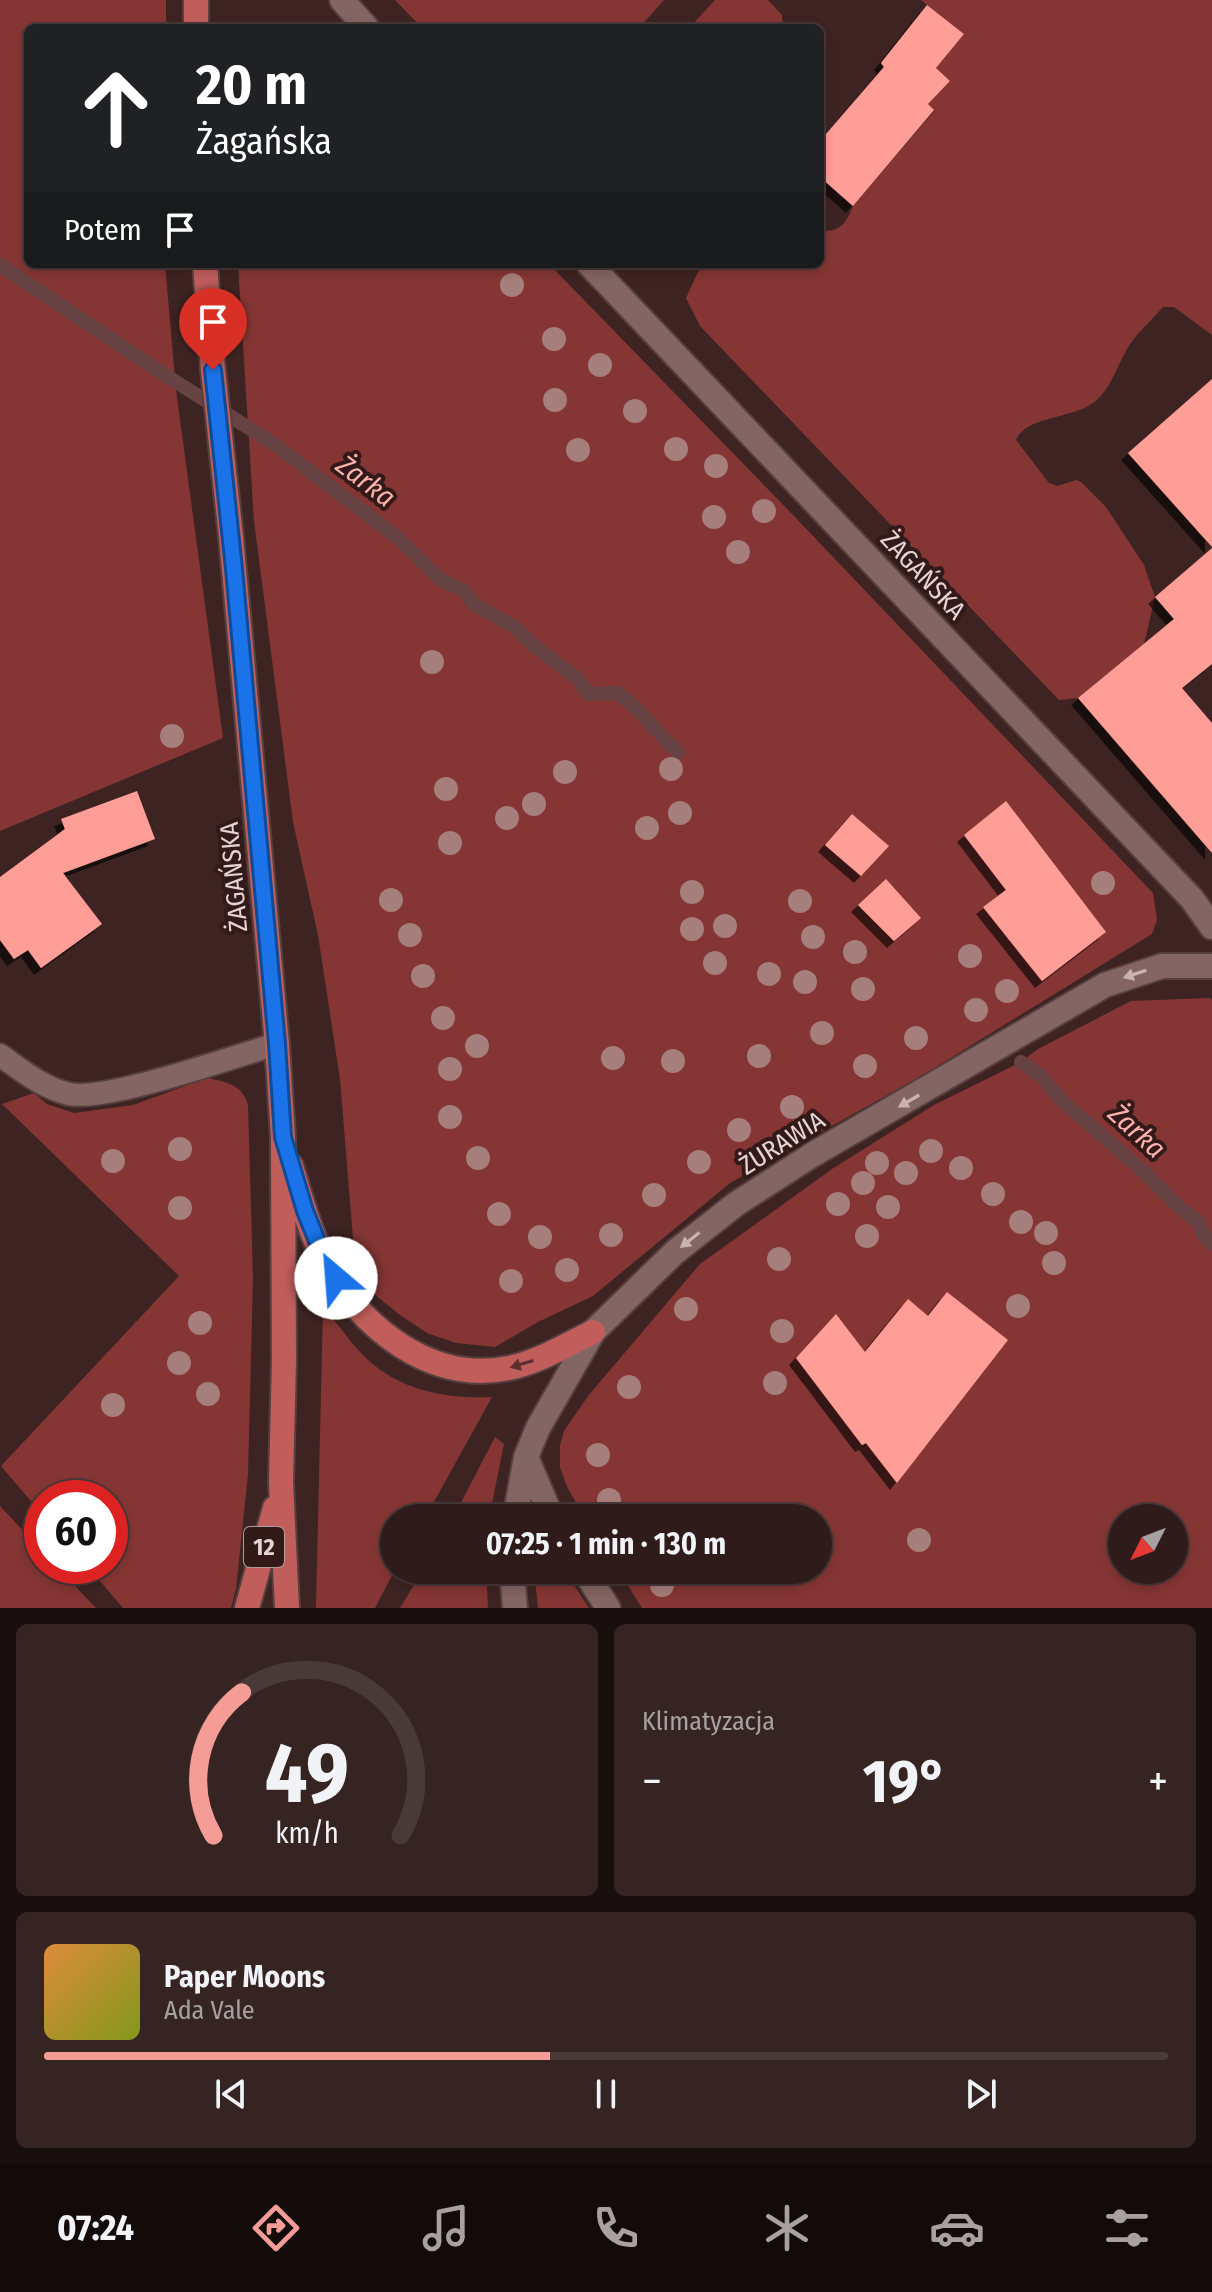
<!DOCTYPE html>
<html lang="pl">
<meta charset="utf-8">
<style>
:root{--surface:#2e1b1a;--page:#362423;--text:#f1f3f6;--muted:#a7a1a2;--line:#493939;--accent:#f59c96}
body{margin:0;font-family:"Fira Sans Condensed",sans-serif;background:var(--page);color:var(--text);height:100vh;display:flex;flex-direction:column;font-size:30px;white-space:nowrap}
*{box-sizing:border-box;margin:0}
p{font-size:26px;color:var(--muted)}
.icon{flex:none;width:44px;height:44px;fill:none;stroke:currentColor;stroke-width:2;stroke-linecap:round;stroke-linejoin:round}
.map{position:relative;height:1608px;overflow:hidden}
.panel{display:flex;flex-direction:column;gap:16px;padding:16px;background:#190f0e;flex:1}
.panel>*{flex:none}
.banner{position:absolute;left:24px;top:24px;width:800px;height:244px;border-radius:12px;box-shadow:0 4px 12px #0003,0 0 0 2px var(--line);background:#202124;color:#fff;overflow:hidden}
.needle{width:52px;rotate:228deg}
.buttons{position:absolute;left:1108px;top:1504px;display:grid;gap:16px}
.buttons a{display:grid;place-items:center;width:80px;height:80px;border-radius:50%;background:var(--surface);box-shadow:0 4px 12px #0003,0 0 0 2px var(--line);font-size:40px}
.speed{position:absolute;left:24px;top:1480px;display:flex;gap:16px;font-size:40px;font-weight:700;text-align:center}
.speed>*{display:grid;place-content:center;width:104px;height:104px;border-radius:50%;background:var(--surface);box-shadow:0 4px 12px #0003,0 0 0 2px var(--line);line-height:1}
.speed .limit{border:12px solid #d22;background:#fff;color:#111}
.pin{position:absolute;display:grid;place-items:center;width:68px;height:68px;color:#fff;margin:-82px -34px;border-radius:50% 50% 50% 0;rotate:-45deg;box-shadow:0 0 8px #0007}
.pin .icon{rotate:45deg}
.me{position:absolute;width:88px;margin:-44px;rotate:333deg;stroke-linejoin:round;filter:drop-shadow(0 0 6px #0008)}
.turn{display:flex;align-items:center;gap:28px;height:168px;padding:0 40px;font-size:36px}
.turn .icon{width:104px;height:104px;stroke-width:2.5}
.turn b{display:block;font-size:56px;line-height:68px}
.then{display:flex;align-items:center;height:76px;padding:0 40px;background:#0003;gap:16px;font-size:30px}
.big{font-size:60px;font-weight:700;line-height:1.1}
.panel .widget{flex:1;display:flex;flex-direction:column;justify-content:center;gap:12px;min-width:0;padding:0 28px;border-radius:12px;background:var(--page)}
.panel .dial{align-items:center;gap:0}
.dial svg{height:208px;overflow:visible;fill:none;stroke:var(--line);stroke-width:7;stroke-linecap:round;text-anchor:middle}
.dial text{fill:var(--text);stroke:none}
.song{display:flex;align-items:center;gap:24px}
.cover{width:96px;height:96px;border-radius:12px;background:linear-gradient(135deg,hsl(30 70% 55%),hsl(70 70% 35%))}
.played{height:8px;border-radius:4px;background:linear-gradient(90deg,var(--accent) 45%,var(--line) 45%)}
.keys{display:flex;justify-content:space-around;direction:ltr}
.heat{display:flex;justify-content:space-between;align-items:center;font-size:44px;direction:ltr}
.panel .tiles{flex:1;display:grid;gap:16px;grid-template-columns:1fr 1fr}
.widget:last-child{grid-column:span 2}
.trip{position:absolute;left:380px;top:1504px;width:452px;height:80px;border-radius:40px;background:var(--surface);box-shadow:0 4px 12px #0003,0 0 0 2px var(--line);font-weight:700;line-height:80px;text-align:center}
.menu{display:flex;height:128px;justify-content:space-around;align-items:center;background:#120b0a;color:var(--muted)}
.menu .icon{width:56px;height:56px}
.menu .active{color:var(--accent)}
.menu b{font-size:36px;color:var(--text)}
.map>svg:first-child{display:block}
</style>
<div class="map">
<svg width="1212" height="1608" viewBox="0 0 1212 1608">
<defs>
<filter id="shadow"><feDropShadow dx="-7" dy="7" stdDeviation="0" flood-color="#0009"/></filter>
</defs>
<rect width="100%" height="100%" fill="#3d2422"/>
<path fill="#853634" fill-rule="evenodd" d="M 0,0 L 166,0 L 166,28 L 28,28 L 28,264 L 165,264 L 176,390 L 223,738 L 0,831 Z
M 395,0 L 664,0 L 639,28 L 422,28 Z
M 715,0 L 768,0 L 782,15 L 783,28 L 689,28 Z
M 921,0 L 1212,0 L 1212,335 L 1174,307 L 1163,307 C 1154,318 1142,328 1133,340 C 1118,359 1113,389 1093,403 C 1071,419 1026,416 1016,440 L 1049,483 L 1057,486 L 1076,480 L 1081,482 L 1106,507 L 1144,565 L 1155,597 L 1144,644 L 1078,698 L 1059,700 L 700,326 L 686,298 L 698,272 L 708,264 L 820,264 L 820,231 C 840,232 846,224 853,206 L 934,111 L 928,104 L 950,81 L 936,68 L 964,34 Z
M 238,264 L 549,264 L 795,517 L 1153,893 L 1157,920 L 1152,934 L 923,1075 L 730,1183 L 593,1296 L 538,1322 L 495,1347 L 456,1343 L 427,1333 L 400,1315 L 374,1294 L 355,1263 L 340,1079 L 318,935 L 293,822 L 254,521 Z
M 1210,998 L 1212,1000 L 1212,1241 L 1205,1233 L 1202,1220 L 1180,1206 L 1141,1166 L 1064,1099 L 1026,1058 L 1038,1049 L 1131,1001 Z
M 1021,1062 L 1042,1079 L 1061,1102 L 1133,1165 L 1179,1210 L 1198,1222 L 1203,1236 L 1212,1246 L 1212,1608 L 642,1608 L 618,1570 L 818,1570 L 818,1518 L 585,1518 L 567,1487 L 560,1467 L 560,1445 L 564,1431 L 588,1396 L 700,1264 L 832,1169 L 934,1105 ZM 1122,1518 L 1174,1518 L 1174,1570 L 1122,1570 Z
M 207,1078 C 227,1082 243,1085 248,1105 L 253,1278 L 248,1474 L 236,1589 L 231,1608 L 123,1608 L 87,1566 L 110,1566 L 110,1498 L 42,1498 L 42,1514 L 1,1466 L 179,1276 L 2,1104 L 34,1093 L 47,1104 L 74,1113 L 133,1105 Z
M 323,1306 C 338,1324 351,1344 368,1360 C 402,1391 448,1399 492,1397 L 425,1518 L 394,1518 L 395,1570 L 375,1608 L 316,1608 Z
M 495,1437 L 504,1444 L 489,1518 L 453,1518 Z
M 0,1506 L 42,1551 L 42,1566 L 56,1566 L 96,1608 L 0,1608 Z
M 423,1570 L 486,1570 L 488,1608 L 400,1608 Z
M 534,1570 L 564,1570 L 589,1608 L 538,1608 Z"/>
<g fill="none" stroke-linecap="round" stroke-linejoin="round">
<path stroke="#674344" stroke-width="14" d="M 0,265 L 159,371 L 277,446 L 399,539 L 440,579 L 464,591 L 474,604 L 516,628 L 532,644 L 579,680 L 588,694 L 618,693 L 636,708 L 678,753
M 1021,1062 L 1042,1077 L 1062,1101 L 1141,1169 L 1180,1208 L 1199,1222 L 1203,1234 L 1212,1244"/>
</g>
<path fill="#ff9d97" filter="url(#shadow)" d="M 927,5 L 964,34 L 936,68 L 950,81 L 928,104 L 934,110 L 853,206 L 820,177 L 820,141 L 884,67 L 881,63 Z
M 1212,379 L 1212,547 L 1128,453 Z
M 1212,548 L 1212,664 L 1182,688 L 1212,723 L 1212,853 L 1078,698 L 1174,619 L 1155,597 Z
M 137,791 L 155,839 L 63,873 L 102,924 L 41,968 L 28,950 L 14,959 L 0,940 L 0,877 L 65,829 L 61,819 Z
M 1006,801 L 1106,932 L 1042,981 L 983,907 L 1006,890 L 964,835 Z
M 852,814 L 889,846 L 861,876 L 825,845 Z
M 886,879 L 921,918 L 894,941 L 858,905 Z
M 947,1292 L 1008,1340 L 897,1483 L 866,1443 L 862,1445 L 796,1358 L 836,1314 L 865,1352 L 908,1299 L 928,1316 Z"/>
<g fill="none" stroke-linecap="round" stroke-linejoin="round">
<defs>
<path id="service" d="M 0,1055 C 21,1070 43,1088 69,1094 C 106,1102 235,1056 277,1044"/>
<path id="minor" d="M 342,0 L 367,28
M 589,264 L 1192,899 L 1212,927"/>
<path id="tertiary" d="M 526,1457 L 552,1518
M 515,1518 L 526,1457 L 538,1428 L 593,1332 L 675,1252 L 736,1204 L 812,1155 L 1105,985 L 1162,966 L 1212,966
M 512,1570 L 515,1608
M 584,1570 L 608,1608"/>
<path id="primary" d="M 196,0 L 196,28
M 205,264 L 213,370 L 231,537 L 277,1044 L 283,1137 L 284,1361 L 281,1482 L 287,1608
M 291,1166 C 301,1199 310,1233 326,1263 C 361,1328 431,1384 509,1368 C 539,1362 566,1345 593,1332
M 247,1608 L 275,1508"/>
</defs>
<use href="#service" stroke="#56403f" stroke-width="26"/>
<use href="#minor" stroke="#56403f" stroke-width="28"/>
<use href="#tertiary" stroke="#56403f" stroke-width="28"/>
<use href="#primary" stroke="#56403f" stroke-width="28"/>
<use href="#service" stroke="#836563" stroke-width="22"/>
<use href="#minor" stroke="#836563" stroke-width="24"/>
<use href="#tertiary" stroke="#836563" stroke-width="24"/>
<use href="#primary" stroke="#c15e5c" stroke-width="24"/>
</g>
<g fill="#a67e7b">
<circle cx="512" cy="285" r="12"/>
<circle cx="554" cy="339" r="12"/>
<circle cx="600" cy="365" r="12"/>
<circle cx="555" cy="400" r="12"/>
<circle cx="635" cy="411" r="12"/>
<circle cx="676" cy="449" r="12"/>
<circle cx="578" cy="450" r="12"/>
<circle cx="716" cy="466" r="12"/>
<circle cx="764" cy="511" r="12"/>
<circle cx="714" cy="517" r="12"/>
<circle cx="738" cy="552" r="12"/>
<circle cx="432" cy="662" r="12"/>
<circle cx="172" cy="736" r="12"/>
<circle cx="671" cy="769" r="12"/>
<circle cx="565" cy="772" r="12"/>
<circle cx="446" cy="789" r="12"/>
<circle cx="534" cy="804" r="12"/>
<circle cx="680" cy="813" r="12"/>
<circle cx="507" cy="818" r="12"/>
<circle cx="647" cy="828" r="12"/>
<circle cx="450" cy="843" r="12"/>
<circle cx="1103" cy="883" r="12"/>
<circle cx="692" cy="892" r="12"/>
<circle cx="391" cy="900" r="12"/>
<circle cx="800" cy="901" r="12"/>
<circle cx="725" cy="926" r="12"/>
<circle cx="692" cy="929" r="12"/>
<circle cx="410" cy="935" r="12"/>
<circle cx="813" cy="937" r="12"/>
<circle cx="855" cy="952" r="12"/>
<circle cx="970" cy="956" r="12"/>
<circle cx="715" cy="963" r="12"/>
<circle cx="769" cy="974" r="12"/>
<circle cx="423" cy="976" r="12"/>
<circle cx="805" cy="982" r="12"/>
<circle cx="863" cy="989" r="12"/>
<circle cx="1007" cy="991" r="12"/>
<circle cx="976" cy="1010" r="12"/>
<circle cx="443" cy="1018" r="12"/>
<circle cx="822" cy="1033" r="12"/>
<circle cx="916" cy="1038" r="12"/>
<circle cx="477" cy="1046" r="12"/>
<circle cx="759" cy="1056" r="12"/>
<circle cx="613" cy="1058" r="12"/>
<circle cx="673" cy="1061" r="12"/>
<circle cx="865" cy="1066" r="12"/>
<circle cx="450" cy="1069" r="12"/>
<circle cx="792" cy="1107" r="12"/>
<circle cx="450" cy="1117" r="12"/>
<circle cx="739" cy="1130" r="12"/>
<circle cx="180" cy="1149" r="12"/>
<circle cx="931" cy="1151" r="12"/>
<circle cx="478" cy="1158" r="12"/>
<circle cx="113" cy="1161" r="12"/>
<circle cx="699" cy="1162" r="12"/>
<circle cx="877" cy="1163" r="12"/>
<circle cx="961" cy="1168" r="12"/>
<circle cx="906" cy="1173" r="12"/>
<circle cx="863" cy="1183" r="12"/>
<circle cx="993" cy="1194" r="12"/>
<circle cx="654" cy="1195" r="12"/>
<circle cx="838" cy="1204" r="12"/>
<circle cx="888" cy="1207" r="12"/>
<circle cx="180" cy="1208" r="12"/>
<circle cx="499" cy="1214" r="12"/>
<circle cx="1021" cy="1222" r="12"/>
<circle cx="1046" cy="1233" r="12"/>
<circle cx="611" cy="1235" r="12"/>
<circle cx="867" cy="1236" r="12"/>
<circle cx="540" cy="1237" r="12"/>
<circle cx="779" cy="1259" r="12"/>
<circle cx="1054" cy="1263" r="12"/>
<circle cx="567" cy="1270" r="12"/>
<circle cx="511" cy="1281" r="12"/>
<circle cx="1018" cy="1306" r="12"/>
<circle cx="686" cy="1309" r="12"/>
<circle cx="200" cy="1323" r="12"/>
<circle cx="782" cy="1331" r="12"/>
<circle cx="179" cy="1363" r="12"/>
<circle cx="775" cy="1383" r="12"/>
<circle cx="629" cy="1387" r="12"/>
<circle cx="208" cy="1394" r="12"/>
<circle cx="113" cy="1405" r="12"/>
<circle cx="598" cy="1455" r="12"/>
<circle cx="609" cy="1500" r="12"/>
<circle cx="919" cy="1540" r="12"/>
<circle cx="662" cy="1585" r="12"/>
</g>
<defs><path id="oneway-solid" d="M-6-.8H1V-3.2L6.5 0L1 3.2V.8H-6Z" transform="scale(2)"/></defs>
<g fill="#c8b3b1">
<use href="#oneway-solid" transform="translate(1135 974) rotate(162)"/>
<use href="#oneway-solid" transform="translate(909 1101) rotate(150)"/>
<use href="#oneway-solid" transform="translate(690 1240) rotate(142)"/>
</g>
<use fill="#5d2e2d" href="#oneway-solid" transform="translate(522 1364) rotate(163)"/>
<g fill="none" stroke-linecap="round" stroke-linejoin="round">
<defs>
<path id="route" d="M 213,370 L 234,569 L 277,1044 L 283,1137 L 305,1211 L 326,1263 L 336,1278"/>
</defs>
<use href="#route" stroke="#114b97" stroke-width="20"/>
<use href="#route" stroke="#1a73e8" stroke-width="14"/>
</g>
<g text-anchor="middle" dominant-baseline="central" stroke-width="8" stroke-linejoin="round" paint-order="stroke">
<rect fill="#321a19" stroke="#b09c9b" stroke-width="2" x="244" y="1527" width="40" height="40" rx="6"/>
<g font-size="24" font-weight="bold" fill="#e6d4d3">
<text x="264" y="1547">12</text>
</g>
<g font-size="26" fill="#e6d4d3" stroke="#321a19">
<text transform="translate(923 575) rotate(47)">ŻAGAŃSKA</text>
<text transform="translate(234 877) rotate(-95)">ŻAGAŃSKA</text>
<text transform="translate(782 1143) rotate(-32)">ŻURAWIA</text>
</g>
<g font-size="28" font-style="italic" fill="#fdb2ac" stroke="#321a19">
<text transform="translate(366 481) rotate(37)">Żarka</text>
<text transform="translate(1137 1131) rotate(42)">Żarka</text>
</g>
</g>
</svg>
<div class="buttons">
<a><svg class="needle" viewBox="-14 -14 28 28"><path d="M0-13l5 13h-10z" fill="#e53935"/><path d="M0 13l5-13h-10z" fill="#a7a1a2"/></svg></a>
</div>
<div class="speed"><div class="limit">60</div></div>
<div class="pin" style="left:213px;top:370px;background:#d93025"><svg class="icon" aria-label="arrive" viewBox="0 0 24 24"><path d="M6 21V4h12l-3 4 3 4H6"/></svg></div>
<svg class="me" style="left:336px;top:1278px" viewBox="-20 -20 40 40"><circle r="19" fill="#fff"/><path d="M0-13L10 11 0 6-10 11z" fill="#1a73e8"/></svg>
<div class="trip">07:25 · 1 min · 130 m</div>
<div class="banner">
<div class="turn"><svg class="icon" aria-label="ahead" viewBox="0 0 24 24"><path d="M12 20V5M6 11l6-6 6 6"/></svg><div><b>20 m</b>Żagańska</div></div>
<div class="then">Potem<svg class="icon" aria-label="arrive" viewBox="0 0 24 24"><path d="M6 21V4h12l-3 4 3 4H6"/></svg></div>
</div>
</div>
<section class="panel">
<div class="tiles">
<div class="widget dial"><svg viewBox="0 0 100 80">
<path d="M14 69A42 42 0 1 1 86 69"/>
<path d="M14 69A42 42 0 0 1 25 14" stroke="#f59c96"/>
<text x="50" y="56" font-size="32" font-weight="700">49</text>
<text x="50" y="72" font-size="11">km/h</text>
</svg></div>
<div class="widget"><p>Klimatyzacja</p>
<div class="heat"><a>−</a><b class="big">19°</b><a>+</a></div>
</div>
<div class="widget">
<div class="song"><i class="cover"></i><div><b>Paper Moons</b><p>Ada Vale</p></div></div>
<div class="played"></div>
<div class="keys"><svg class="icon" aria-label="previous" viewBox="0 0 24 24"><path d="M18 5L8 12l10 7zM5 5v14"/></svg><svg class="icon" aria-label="pause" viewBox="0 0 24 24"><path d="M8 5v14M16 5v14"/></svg><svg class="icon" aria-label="next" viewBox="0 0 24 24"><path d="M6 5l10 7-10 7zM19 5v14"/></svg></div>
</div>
</div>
</section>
<nav class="menu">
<b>07:24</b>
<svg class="icon active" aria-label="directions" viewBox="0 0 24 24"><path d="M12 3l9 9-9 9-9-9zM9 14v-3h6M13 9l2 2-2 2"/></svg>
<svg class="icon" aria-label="music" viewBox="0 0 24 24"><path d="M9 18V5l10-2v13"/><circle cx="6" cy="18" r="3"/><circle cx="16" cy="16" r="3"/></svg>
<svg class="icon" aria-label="phone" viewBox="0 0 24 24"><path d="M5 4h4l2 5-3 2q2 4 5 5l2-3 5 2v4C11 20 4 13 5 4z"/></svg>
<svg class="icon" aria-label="climate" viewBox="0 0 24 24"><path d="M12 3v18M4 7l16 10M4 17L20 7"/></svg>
<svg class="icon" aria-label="car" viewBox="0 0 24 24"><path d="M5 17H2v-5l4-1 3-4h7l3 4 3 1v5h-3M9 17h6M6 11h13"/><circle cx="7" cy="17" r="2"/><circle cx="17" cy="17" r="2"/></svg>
<svg class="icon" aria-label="filters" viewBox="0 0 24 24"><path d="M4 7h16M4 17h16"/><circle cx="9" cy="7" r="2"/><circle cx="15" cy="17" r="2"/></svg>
</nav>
